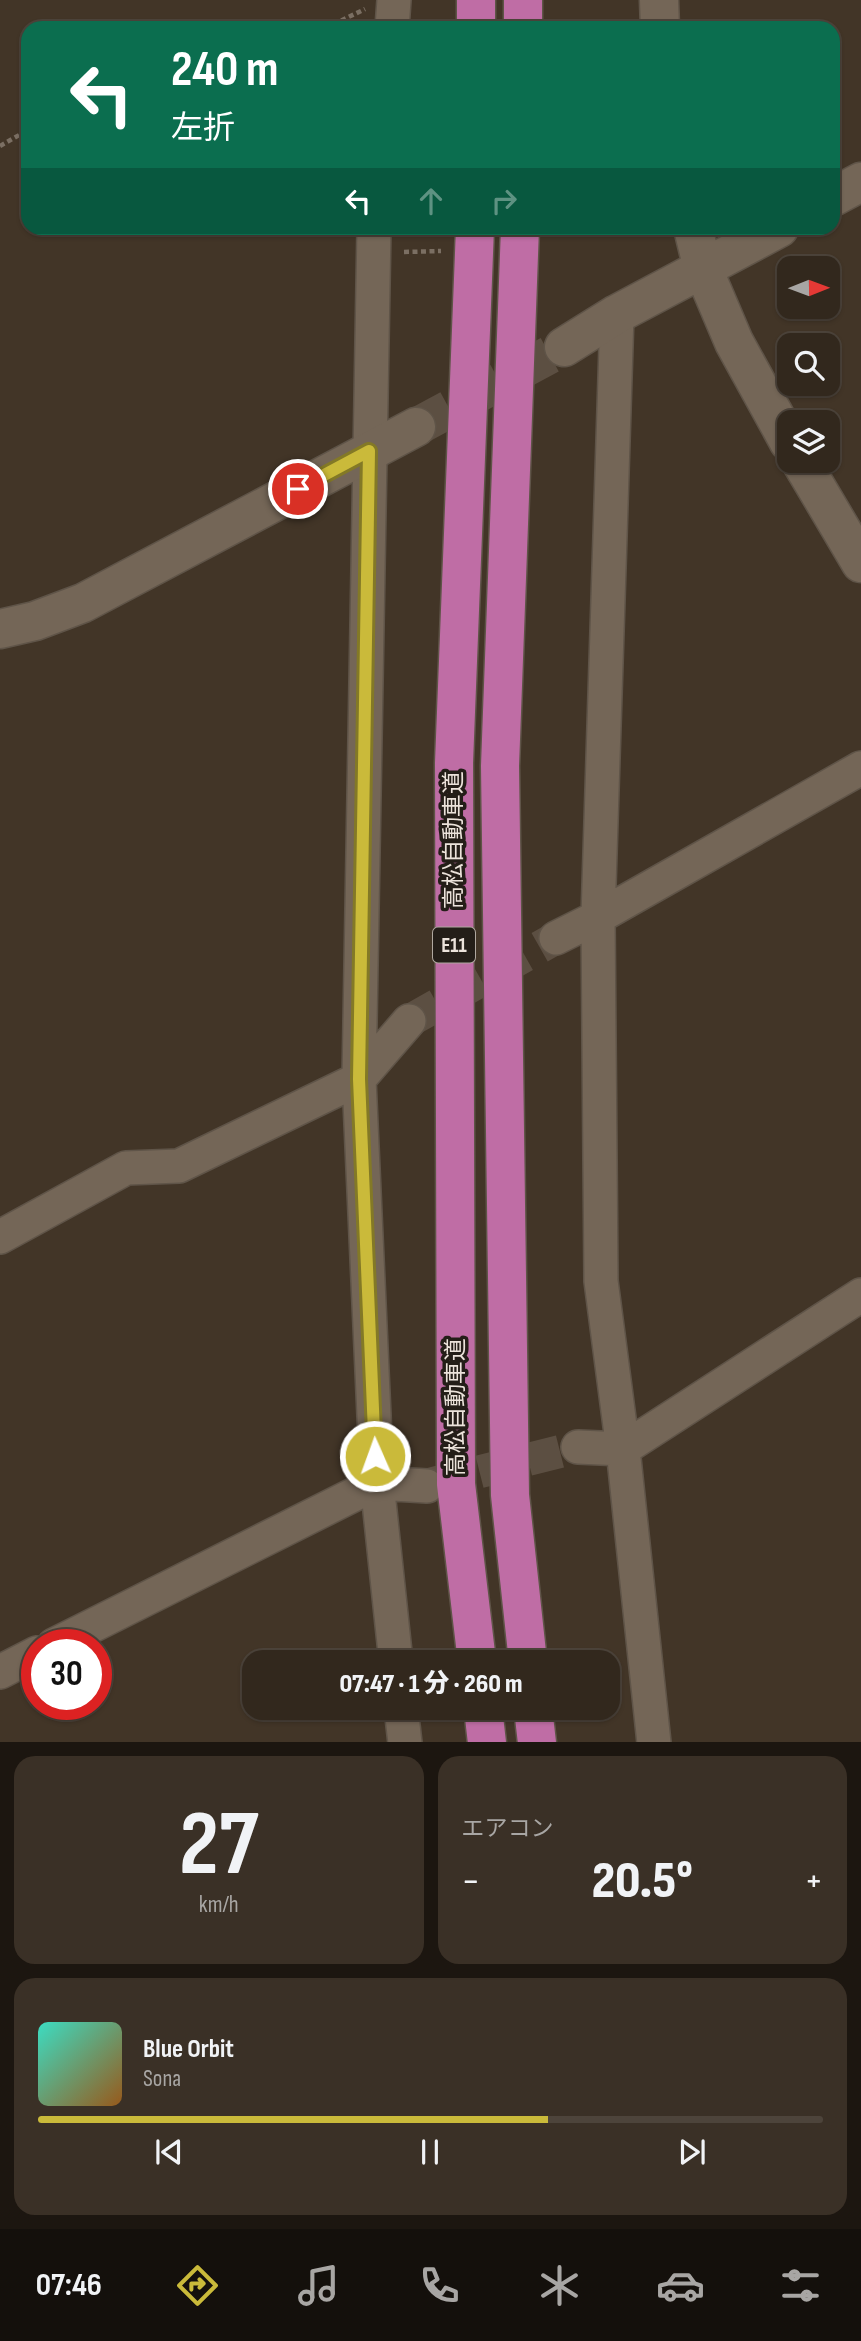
<!DOCTYPE html>
<html lang="ja">
<meta charset="utf-8">
<style>
:root{--surface:#32281d;--page:#3a3026;--text:#f1f3f6;--muted:#a8a6a4;--line:#4d443b;--accent:#caba3a}
body{margin:0;font-family:"Sofia Sans Condensed","Noto Sans JP",sans-serif;background:var(--page);color:var(--text);height:100vh;display:flex;flex-direction:column;font-size:26px;white-space:nowrap}
*{box-sizing:border-box;margin:0}
p{font-size:23px;color:var(--muted)}
.icon{flex:none;width:38px;height:38px;fill:none;stroke:currentColor;stroke-width:2;stroke-linecap:round;stroke-linejoin:round}
.map{position:relative;height:1742px;overflow:hidden}
.drawer{display:flex;flex-direction:column;gap:14px;padding:14px;background:#1c1610;flex:1}
.drawer>*{flex:none}
.hud{position:absolute;left:21px;top:21px;width:819px;height:214px;border-radius:21px;box-shadow:0 2px 5px #0004,0 0 0 2px var(--line);background:#0b6e4f;color:#fff;overflow:hidden}
.needle{width:46px;rotate:89deg}
.buttons{position:absolute;left:777px;top:256px;display:grid;gap:14px}
.buttons a{display:grid;place-items:center;width:63px;height:63px;border-radius:14px;background:var(--surface);box-shadow:0 2px 5px #0004,0 0 0 2px var(--line);font-size:35px}
.speed{position:absolute;left:21px;top:1629px;display:flex;gap:14px;font-size:35px;font-weight:700;text-align:center}
.speed>*{display:grid;place-content:center;width:91px;height:91px;border-radius:50%;background:var(--surface);box-shadow:0 2px 5px #0004,0 0 0 2px var(--line);line-height:1}
.speed .limit{border:10px solid #d22;background:#fff;color:#111}
.pin{position:absolute;display:grid;place-items:center;width:60px;height:60px;color:#fff;margin:-30px;border:4px solid #fff;border-radius:50%;box-shadow:0 2px 7px #0007}
.me{position:absolute;width:77px;margin:-38px;rotate:358deg;stroke-linejoin:round;filter:drop-shadow(0 0 5px #0008)}
.turn{display:flex;align-items:center;gap:24px;height:147px;padding:0 35px;font-size:32px}
.turn .icon{width:91px;height:91px;stroke-width:2.5}
.turn b{display:block;font-size:49px;line-height:60px}
.lanes{display:flex;align-items:center;height:66px;padding:0 35px;background:#0003;justify-content:center;gap:35px;direction:ltr}
.lanes .off{opacity:.35}
.big{font-size:52px;font-weight:800;line-height:1.1}
.drawer .widget{flex:1;display:flex;flex-direction:column;justify-content:center;gap:10px;min-width:0;padding:0 24px;border-radius:21px;background:var(--page)}
.drawer .dial{align-items:center;gap:0}
.dial b{font-size:91px;line-height:1}
.song{display:flex;align-items:center;gap:21px}
.cover{width:84px;height:84px;border-radius:10px;background:linear-gradient(135deg,hsl(170 70% 55%),hsl(30 70% 35%))}
.played{height:7px;border-radius:4px;background:linear-gradient(90deg,var(--accent) 65%,var(--line) 65%)}
.keys{display:flex;justify-content:space-around;direction:ltr}
.heat{display:flex;justify-content:space-between;align-items:center;font-size:38px;direction:ltr}
.drawer .tiles{flex:1;display:grid;gap:14px;grid-template-columns:1fr 1fr}
.widget:last-child{grid-column:span 2}
.trip{position:absolute;left:242px;top:1650px;width:378px;height:70px;border-radius:21px;background:var(--surface);box-shadow:0 2px 5px #0004,0 0 0 2px var(--line);font-weight:800;line-height:70px;text-align:center}
.dock{display:flex;height:112px;justify-content:space-around;align-items:center;background:#14100c;color:var(--muted)}
.dock .icon{width:49px;height:49px}
.dock .current{color:var(--accent)}
.dock b{font-size:32px;color:var(--text)}
.map>svg:first-child{display:block}
</style>
<div class="map">
<svg width="861" height="1743" viewBox="0 0 861 1743">
<rect width="100%" height="100%" fill="#423527"/>
<g fill="none" stroke-linecap="round" stroke-linejoin="round">
<path stroke="#5c4f42" stroke-width="33" stroke-dasharray="33 17" stroke-linecap="butt" d="M 409,1021 L 556,938
M 431,1484 L 578,1447"/>
<path stroke="#5c4f42" stroke-width="38" stroke-dasharray="38 19" stroke-linecap="butt" d="M 416,427 L 564,347"/>
<defs>
<path id="street" d="M 392,28 L 394,0
M 374,228 L 359,1079 L 377,1483 L 396,1662
M 617,314 L 598,917 L 601,1281 L 623,1449 L 654,1743
M 556,938 L 598,917 L 861,768
M 0,1237 L 126,1168 L 179,1166 L 359,1079 L 409,1021
M 578,1447 L 623,1449 L 861,1295
M 54,1645 L 377,1483 L 427,1486
M 0,1672 L 37,1653
M 401,1708 L 405,1743"/>
<path id="secondary" d="M 659,0 L 660,28
M 833,197 L 861,182
M 693,228 L 703,269 L 734,342 L 789,442
M 564,347 L 617,314 L 779,228
M 800,460 L 861,563
M 0,629 L 35,621 L 83,603 L 416,427"/>
<path id="highway" d="M 476,28 L 476,0
M 523,28 L 523,0
M 475,228 L 454,763 L 456,1484 L 477,1662
M 520,228 L 500,766 L 510,1495 L 528,1662
M 483,1708 L 487,1743
M 533,1708 L 537,1743"/>
</defs>
<use href="#street" stroke="#5f5448" stroke-width="36"/>
<use href="#secondary" stroke="#5f5448" stroke-width="41"/>
<use href="#highway" stroke="#5f5448" stroke-width="41"/>
<path stroke="#7b6f63" stroke-width="4.5" stroke-dasharray="5 3.5" stroke-linecap="butt" d="M 326,28 L 365,9
M 0,146 L 28,130
M 404,252 L 441,251"/>
<use href="#street" stroke="#746657" stroke-width="33"/>
<use href="#secondary" stroke="#746657" stroke-width="38"/>
<use href="#highway" stroke="#bf6da5" stroke-width="38"/>
</g>
<g fill="none" stroke-linecap="round" stroke-linejoin="round">
<defs>
<path id="route" d="M 298,489 L 369,451 L 359,1079 L 375,1456"/>
</defs>
<use href="#route" stroke="#837926" stroke-width="18"/>
<use href="#route" stroke="#caba3a" stroke-width="12"/>
</g>
<g text-anchor="middle" dominant-baseline="central" stroke-width="7" stroke-linejoin="round" paint-order="stroke">
<rect fill="#241e18" stroke="#b0a8a0" stroke-width="2" x="433" y="927.5" width="42" height="35" rx="5"/>
<g font-size="21" font-weight="bold" fill="#ece3db">
<text x="454" y="945">E11</text>
</g>
<g font-size="23" fill="#ece3db" stroke="#241e18">
<text transform="translate(454 840) rotate(-90)">高松自動車道</text>
<text transform="translate(456 1407) rotate(-90)">高松自動車道</text>
</g>
</g>
</svg>
<div class="buttons">
<a><svg class="needle" viewBox="-14 -14 28 28"><path d="M0-13l5 13h-10z" fill="#e53935"/><path d="M0 13l5-13h-10z" fill="#a8a6a4"/></svg></a>
<a><svg class="icon" aria-label="search" viewBox="0 0 24 24"><circle cx="10" cy="10" r="6"/><path d="M15 15l6 6"/></svg></a>
<a><svg class="icon" aria-label="layers" viewBox="0 0 24 24"><path d="M12 4l9 5-9 5-9-5zM3 14l9 5 9-5"/></svg></a>
</div>
<div class="speed"><div class="limit">30</div></div>
<div class="pin" style="left:298px;top:489px;background:#d93025"><svg class="icon" aria-label="arrive" viewBox="0 0 24 24"><path d="M6 21V4h12l-3 4 3 4H6"/></svg></div>
<svg class="me" style="left:375px;top:1456px" viewBox="-20 -20 40 40"><circle r="17" fill="#caba3a" stroke="#fff" stroke-width="3"/><path d="M0-11L8 9 0 5-8 9z" fill="#fff"/></svg>
<div class="trip">07:47 · 1 分 · 260 m</div>
<div class="hud">
<div class="turn"><svg class="icon" aria-label="left" viewBox="0 0 24 24"><path d="M17 20v-9H6M10 6l-5 5 5 5"/></svg><div><b>240 m</b>左折</div></div>
<div class="lanes"><svg class="icon" aria-label="left" viewBox="0 0 24 24"><path d="M17 20v-9H6M10 6l-5 5 5 5"/></svg><svg class="icon off" aria-label="ahead" viewBox="0 0 24 24"><path d="M12 20V5M6 11l6-6 6 6"/></svg><svg class="icon off" aria-label="right" viewBox="0 0 24 24"><path d="M7 20v-9h11M14 6l5 5-5 5"/></svg></div>
</div>
</div>
<section class="drawer">
<div class="tiles">
<div class="widget dial"><b>27</b><p>km/h</p></div>
<div class="widget"><p>エアコン</p>
<div class="heat"><a>−</a><b class="big">20.5°</b><a>+</a></div>
</div>
<div class="widget">
<div class="song"><i class="cover"></i><div><b>Blue Orbit</b><p>Sona</p></div></div>
<div class="played"></div>
<div class="keys"><svg class="icon" aria-label="previous" viewBox="0 0 24 24"><path d="M18 5L8 12l10 7zM5 5v14"/></svg><svg class="icon" aria-label="pause" viewBox="0 0 24 24"><path d="M8 5v14M16 5v14"/></svg><svg class="icon" aria-label="next" viewBox="0 0 24 24"><path d="M6 5l10 7-10 7zM19 5v14"/></svg></div>
</div>
</div>
</section>
<nav class="dock">
<b>07:46</b>
<svg class="icon current" aria-label="directions" viewBox="0 0 24 24"><path d="M12 3l9 9-9 9-9-9zM9 14v-3h6M13 9l2 2-2 2"/></svg>
<svg class="icon" aria-label="music" viewBox="0 0 24 24"><path d="M9 18V5l10-2v13"/><circle cx="6" cy="18" r="3"/><circle cx="16" cy="16" r="3"/></svg>
<svg class="icon" aria-label="phone" viewBox="0 0 24 24"><path d="M5 4h4l2 5-3 2q2 4 5 5l2-3 5 2v4C11 20 4 13 5 4z"/></svg>
<svg class="icon" aria-label="climate" viewBox="0 0 24 24"><path d="M12 3v18M4 7l16 10M4 17L20 7"/></svg>
<svg class="icon" aria-label="car" viewBox="0 0 24 24"><path d="M5 17H2v-5l4-1 3-4h7l3 4 3 1v5h-3M9 17h6M6 11h13"/><circle cx="7" cy="17" r="2"/><circle cx="17" cy="17" r="2"/></svg>
<svg class="icon" aria-label="filters" viewBox="0 0 24 24"><path d="M4 7h16M4 17h16"/><circle cx="9" cy="7" r="2"/><circle cx="15" cy="17" r="2"/></svg>
</nav>
